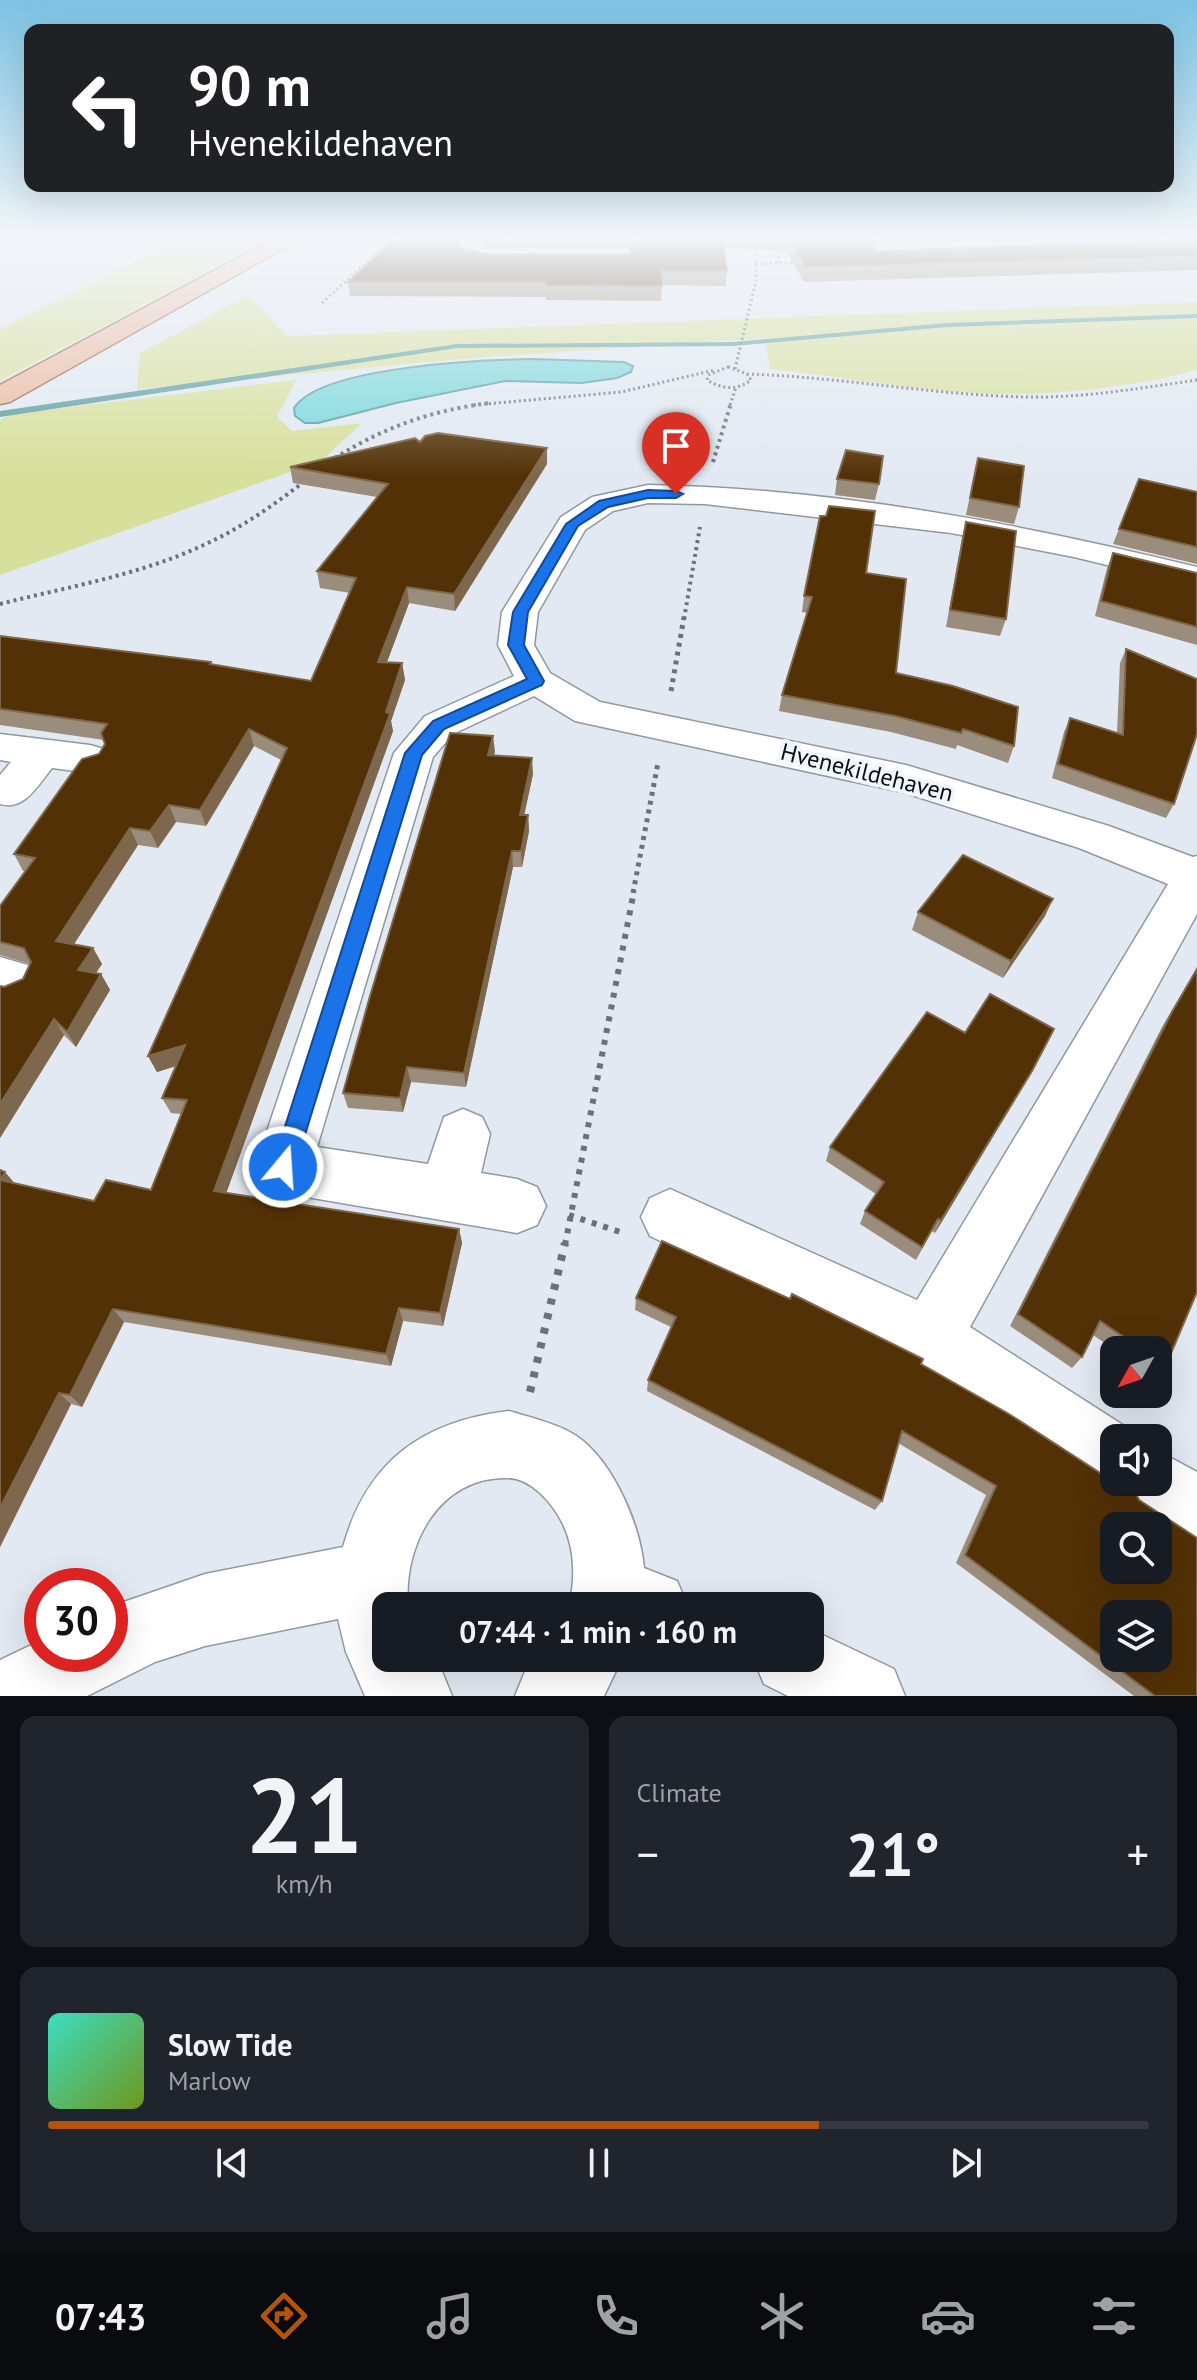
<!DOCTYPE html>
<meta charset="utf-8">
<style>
:root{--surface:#171b24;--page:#20242c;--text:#f1f3f6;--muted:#9ea1a6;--line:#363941;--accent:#b45309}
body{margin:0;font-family:"PT Sans",sans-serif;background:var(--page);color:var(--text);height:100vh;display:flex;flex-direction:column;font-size:30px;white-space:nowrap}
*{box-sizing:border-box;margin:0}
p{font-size:26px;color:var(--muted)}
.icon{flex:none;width:44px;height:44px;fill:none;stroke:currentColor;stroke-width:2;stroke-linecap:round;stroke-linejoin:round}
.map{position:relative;height:1696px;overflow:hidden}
.side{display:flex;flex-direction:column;gap:20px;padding:20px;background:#0d0f14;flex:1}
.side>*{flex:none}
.top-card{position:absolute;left:24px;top:24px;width:1150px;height:168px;border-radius:16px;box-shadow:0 8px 32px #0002;background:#202124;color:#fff;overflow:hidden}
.needle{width:52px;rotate:230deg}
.controls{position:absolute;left:1100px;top:1336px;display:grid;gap:16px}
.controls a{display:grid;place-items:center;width:72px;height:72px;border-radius:16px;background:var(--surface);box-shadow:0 8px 32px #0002;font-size:40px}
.speed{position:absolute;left:24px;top:1568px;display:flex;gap:16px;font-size:40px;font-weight:700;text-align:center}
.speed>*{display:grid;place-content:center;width:104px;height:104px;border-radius:50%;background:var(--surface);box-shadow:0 8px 32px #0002;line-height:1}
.speed .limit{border:12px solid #d22;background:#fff;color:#111}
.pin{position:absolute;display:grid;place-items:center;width:68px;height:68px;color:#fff;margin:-82px -34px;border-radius:50% 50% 50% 0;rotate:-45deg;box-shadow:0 0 8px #0007}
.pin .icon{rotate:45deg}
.me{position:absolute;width:88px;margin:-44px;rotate:18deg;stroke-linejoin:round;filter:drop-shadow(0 0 6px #0008)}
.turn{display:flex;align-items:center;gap:28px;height:168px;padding:0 32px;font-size:36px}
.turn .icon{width:104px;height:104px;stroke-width:2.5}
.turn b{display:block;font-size:56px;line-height:68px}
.big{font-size:60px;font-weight:800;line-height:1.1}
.side .tile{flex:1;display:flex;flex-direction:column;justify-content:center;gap:12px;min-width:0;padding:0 28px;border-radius:16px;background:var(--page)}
.side .dial{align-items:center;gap:0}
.dial b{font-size:104px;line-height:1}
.song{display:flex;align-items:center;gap:24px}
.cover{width:96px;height:96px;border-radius:12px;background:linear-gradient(135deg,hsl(170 70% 55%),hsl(80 70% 35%))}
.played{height:8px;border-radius:4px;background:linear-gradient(90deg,var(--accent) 70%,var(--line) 70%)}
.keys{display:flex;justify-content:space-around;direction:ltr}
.heat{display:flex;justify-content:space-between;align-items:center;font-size:44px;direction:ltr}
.side .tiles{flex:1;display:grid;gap:20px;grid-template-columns:1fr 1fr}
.tile:last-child{grid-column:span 2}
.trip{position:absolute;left:372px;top:1592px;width:452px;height:80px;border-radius:16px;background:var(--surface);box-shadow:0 8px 32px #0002;font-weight:800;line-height:80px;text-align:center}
.dock{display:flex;height:128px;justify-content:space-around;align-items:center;background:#090b0e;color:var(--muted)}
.dock .icon{width:56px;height:56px}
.dock .selected{color:var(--accent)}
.dock b{font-size:36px;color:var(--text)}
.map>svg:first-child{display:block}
</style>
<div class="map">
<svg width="1197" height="1696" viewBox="0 0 1197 1696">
<rect width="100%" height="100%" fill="#e2e9f2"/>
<path fill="#d7e09a" d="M 183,237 L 272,237 L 0,381 L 0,329 Z
M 248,295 L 287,336 L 1197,302 L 1197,370 C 1145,384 1081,392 1027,394 C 944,396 853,378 770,369 L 765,338 L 460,359 L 137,389 L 140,353 Z
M 296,380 L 277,417 L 292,431 L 362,423 L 321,461 L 0,575 L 0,420 L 11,414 Z"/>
<path fill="#77d7db" stroke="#579b9e" stroke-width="2" d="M 532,359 L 624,362 L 633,366 L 631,372 L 617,378 L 582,383 L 505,381 L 396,403 L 318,423 L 305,423 L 295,416 L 294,408 C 321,366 483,360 532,359 Z"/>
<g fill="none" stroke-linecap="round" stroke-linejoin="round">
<path fill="#579b9e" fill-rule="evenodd" d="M 1197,314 L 1197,318 L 947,327 L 733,346 L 457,348 L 0,417 L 0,411 L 457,344 L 733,342 L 947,323 Z"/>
<defs>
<path id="minor" d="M 462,237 L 484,237 L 480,249 L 525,251 L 536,258 C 527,269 479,266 466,259 C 462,257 459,252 457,249 Z
M 648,485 C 833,488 1017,523 1197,567 L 1197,587 L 1074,557 L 951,533 L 705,504 L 648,503 L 613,511 L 585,530 L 538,612 L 534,645 L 550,673 L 600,702 L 906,765 L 1109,826 L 1193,857 L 1197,856 L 1197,914 L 970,1327 L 1137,1434 L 1139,1438 L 1114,1438 L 1114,1482 L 1158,1482 L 1158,1451 L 1197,1472 L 1197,1545 L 1173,1535 L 1128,1506 L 1121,1487 L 1114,1490 L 1091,1480 L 908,1360 L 650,1236 L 641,1217 L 650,1198 L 670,1189 L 917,1300 L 1168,884 L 1079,848 L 902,792 L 575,721 L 534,696 L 453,734 L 433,757 L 317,1147 L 428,1164 L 444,1117 L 463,1109 L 482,1117 L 490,1134 L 481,1173 L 517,1179 L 537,1187 L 546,1206 L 537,1225 L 517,1233 L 283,1193 L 263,1185 L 255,1167 L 394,753 L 425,716 L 514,676 L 498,645 L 502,612 L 561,517 L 592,497 Z
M 0,734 L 90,745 L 104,749 L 110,759 L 104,769 L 90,773 L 52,768 C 38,785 25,811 0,804 L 0,775 L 11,762 L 0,760 Z
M 0,957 L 31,966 L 38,980 L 31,994 L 14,1000 L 0,997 Z
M 509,1411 C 529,1417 550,1422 568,1431 C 610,1452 640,1523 644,1568 L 677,1581 L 688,1606 L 569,1606 C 579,1564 572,1523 540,1493 C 531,1485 521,1478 508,1478 C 439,1476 403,1545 408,1606 L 386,1606 L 386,1658 L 428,1658 L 441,1669 L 452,1696 L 365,1696 L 346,1652 L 338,1619 L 205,1646 L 155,1662 L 87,1696 L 0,1696 L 0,1660 L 42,1640 L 42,1654 L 110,1654 L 110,1608 L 115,1605 L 205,1574 L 343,1547 C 367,1461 423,1421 509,1411 Z
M 810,1629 L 894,1669 L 905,1696 L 788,1696 L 764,1684 L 753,1658 L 810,1658 Z
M 539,1658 L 622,1658 L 604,1696 L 515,1696 L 526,1669 Z"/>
<path id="major" d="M 277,237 L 304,237 L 10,402 L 0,404 L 0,385 Z"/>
</defs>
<use href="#minor" stroke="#9298a0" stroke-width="3"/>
<use href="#major" stroke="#945f42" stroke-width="3"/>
<path stroke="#6d7177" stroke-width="3" stroke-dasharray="2 3" stroke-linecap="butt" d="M 604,237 L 604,258
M 1017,237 L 1021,242 L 1147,237
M 778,263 L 780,237
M 755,264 L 799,262
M 322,303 L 394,237
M 728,367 L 747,374 L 751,380 C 737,391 722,389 707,380 L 708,375 Z
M 735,369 L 756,281 L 757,248 L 761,237
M 747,374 C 841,377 933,395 1027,397 C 1084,398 1141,388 1197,380
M 474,405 L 621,392 L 715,370
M 730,405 L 736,387"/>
<path stroke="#6d7177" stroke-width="4" stroke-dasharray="3 4" stroke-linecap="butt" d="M 335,458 C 384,427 433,410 490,403
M 713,462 L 731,403
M 0,604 C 71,586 146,574 212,541 C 246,525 276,503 305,481
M 684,619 L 700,527"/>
<path stroke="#6d7177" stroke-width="5" stroke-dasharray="4 5" stroke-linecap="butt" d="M 671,691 L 684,617
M 633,893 L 658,763"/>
<path stroke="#6d7177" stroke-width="6" stroke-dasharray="5 7" stroke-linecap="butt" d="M 569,1215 L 620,1232
M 565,1245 L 634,891"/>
<path stroke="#6d7177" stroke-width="8" stroke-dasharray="6 9" stroke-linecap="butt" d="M 530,1392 L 565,1243"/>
<use href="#minor" fill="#fff" fill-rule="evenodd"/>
<use href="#major" fill="#ebb99e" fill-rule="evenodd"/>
</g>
<path fill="#9a8d7c" d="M 482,237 L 1066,237 L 875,245 L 872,247 L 878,251 L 1150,241 L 1197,237 L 1197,270 L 804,282 L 786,251 L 723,247 L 727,271 L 726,286 L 662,285 L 661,301 L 546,300 L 546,297 L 350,296 L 348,282 L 458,241 L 462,248 L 487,254 L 628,254 L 632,251 L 628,248 L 488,248 L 483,247 Z
M 420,442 L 547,448 L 547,464 L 455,611 L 409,603 L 387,662 L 402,663 L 405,680 L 391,721 L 393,731 L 226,1193 L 459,1229 L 462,1243 L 443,1326 L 403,1321 L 391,1366 L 124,1322 L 82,1407 L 71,1404 L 0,1547 L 0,1170 L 15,1184 L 94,1201 L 151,1190 L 181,1114 L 171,1113 L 162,1098 L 176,1066 L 157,1072 L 148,1056 L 281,760 L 254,746 L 206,826 L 176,822 L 158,848 L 138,845 L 74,944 L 93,948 L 102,964 L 96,973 L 101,974 L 110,990 L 76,1047 L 64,1035 L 0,1138 L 0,986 L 4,987 L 23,979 L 30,964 L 0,955 L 0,906 L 25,871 L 23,871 L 14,854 L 99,754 L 105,744 L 104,740 L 0,725 L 0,636 L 212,665 L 311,681 L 350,593 L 320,588 L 317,571 L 377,497 L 293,483 L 290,467 Z
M 978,458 L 1019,507 L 1014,524 L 966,515 Z
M 837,479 L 879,484 L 875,500 L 835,495 Z
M 1139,479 L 1197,492 L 1197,564 L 1113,544 Z
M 966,522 L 1006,619 L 1000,636 L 946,627 L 962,538 Z
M 1113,553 L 1197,573 L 1197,645 L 1095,616 L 1107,568 Z
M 866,573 L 896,673 L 1014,746 L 1008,763 L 957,745 L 956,749 L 891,732 L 779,711 L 782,695 L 807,613 L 802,612 L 804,596 Z
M 1126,649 L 1174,804 L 1166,818 L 1052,778 L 1064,732 L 1070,718 L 1117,733 L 1120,663 Z
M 495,752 L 494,755 L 533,774 L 524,815 L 528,815 L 529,831 L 522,867 L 513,867 L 466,1087 L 411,1082 L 403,1112 L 348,1108 L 343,1093 Z
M 918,912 L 1045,916 L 1003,978 L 912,930 Z
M 1197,968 L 1197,1292 L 1166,1365 L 1158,1372 L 1158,1350 L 1115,1350 L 1093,1335 L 1082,1357 L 1072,1368 L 1010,1326 L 1162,1027 Z
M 1024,1085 L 935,1233 L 932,1231 L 916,1260 L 860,1224 L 865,1211 L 876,1194 L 826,1161 L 830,1147 Z
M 636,1298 L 921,1364 L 1123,1488 L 1126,1486 L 1197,1696 L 1134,1696 L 956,1563 L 986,1495 L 898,1443 L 882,1501 L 875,1510 L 647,1391 L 648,1380 L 671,1327 L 635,1310 Z"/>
<path fill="#7e684d" d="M 869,237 L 876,237 L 875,245 L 861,256 L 863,242 Z
M 547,448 L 547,464 L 455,611 L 454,594 Z
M 407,587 L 409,603 L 381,678 L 378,662 Z
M 402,663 L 405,680 L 391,721 L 393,731 L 222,1205 L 214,1191 Z
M 249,729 L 254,746 L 206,826 L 200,810 Z
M 493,736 L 495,752 L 489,770 L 488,755 Z
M 532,758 L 533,774 L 521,830 L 520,815 Z
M 169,805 L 176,822 L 158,848 L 150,831 Z
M 528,815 L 529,831 L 522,867 L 521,851 Z
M 130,828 L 138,845 L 65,958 L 56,941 Z
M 512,851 L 513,867 L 466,1087 L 464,1073 Z
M 1053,899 L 1045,916 L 1003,978 L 1011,961 Z
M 93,948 L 102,964 L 87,986 L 78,970 Z
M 101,974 L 110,990 L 76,1047 L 67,1032 Z
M 54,1019 L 64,1035 L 0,1138 L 0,1104 Z
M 185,1045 L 192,1061 L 157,1072 L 148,1056 Z
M 407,1067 L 411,1082 L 403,1112 L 400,1098 Z
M 1032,1071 L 1024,1085 L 935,1233 L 941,1220 Z
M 5,1172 L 17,1186 L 0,1181 Z
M 459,1229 L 462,1243 L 443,1326 L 440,1313 Z
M 399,1308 L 403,1321 L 391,1366 L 386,1354 Z
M 113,1309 L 124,1322 L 82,1407 L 70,1395 Z
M 59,1393 L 71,1404 L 0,1547 L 0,1508 Z"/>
<path fill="#533106" stroke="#7e684d" stroke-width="2" fill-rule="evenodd" d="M 396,237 L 455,237 L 462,248 L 487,254 L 628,254 L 642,243 L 634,237 L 722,237 L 727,271 L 661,271 L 662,286 L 546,285 L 546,282 L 348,282 Z
M 788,237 L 869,237 L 863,242 L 878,251 L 1150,241 L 1177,237 L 1197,237 L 1197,256 L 805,267 Z
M 438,433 L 547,448 L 454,594 L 407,587 L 378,662 L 402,663 L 386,712 L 390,714 L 214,1191 L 459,1229 L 440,1313 L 399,1308 L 386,1354 L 113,1309 L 70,1395 L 59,1393 L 0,1508 L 0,1180 L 94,1201 L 106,1180 L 151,1190 L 187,1100 L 162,1098 L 185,1045 L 148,1056 L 287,748 L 249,729 L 200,810 L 169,805 L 150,831 L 130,828 L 56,941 L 93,948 L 78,970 L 101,974 L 67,1032 L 54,1019 L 0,1104 L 0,986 L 4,987 L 23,979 L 31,962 L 24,948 L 0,942 L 0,906 L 35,858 L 14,854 L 82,759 L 99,754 L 105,744 L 101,733 L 107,724 L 0,709 L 0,636 L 211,662 L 210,664 L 311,681 L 356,578 L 317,571 L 388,484 L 290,467 L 415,438 L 420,442 L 425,436 Z
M 846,450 L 883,456 L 879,484 L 837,479 Z
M 978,458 L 1024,466 L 1019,507 L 970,498 Z
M 1139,479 L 1197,492 L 1197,547 L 1119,529 Z
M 829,506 L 875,511 L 866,573 L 906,579 L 896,673 L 953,686 L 1018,707 L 1014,746 L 963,729 L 961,733 L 895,716 L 782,695 L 812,597 L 804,596 L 820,516 L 826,516 Z
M 966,522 L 1016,531 L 1006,619 L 950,610 Z
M 1113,553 L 1197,573 L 1197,627 L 1101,601 Z
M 1126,649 L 1197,679 L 1197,734 L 1174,804 L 1058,764 L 1070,718 L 1123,735 Z
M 450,733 L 493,736 L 488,755 L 532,758 L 520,815 L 528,815 L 521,851 L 512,851 L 464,1073 L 407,1067 L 400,1098 L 343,1093 L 370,996 Z
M 963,855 L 1053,899 L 1011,961 L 918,912 Z
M 1197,969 L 1197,1292 L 1166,1365 L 1158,1360 L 1158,1350 L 1143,1350 L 1100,1321 L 1082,1357 L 1018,1314 L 1172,1012 Z
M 990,994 L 1054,1029 L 1032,1071 L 941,1220 L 938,1219 L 922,1247 L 865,1211 L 884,1182 L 830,1147 L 927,1012 L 965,1033 Z
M 0,1170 L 5,1172 L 0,1180 Z
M 662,1241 L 790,1299 L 792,1294 L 923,1359 L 921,1364 L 1009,1414 L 1125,1489 L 1126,1486 L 1135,1492 L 1139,1500 L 1197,1538 L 1197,1696 L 1155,1696 L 965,1555 L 996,1486 L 902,1431 L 882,1501 L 648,1380 L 676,1317 L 636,1298 ZM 1114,1526 L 1158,1526 L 1158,1570 L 1114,1570 ZM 1114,1614 L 1158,1614 L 1158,1658 L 1114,1658 Z"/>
<linearGradient id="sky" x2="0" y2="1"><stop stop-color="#7bc2e3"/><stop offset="0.5" stop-color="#f2f5f9"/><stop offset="1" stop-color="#f2f5f9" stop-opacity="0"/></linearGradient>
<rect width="1197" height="475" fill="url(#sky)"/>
<path fill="#1a73e8" stroke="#114b97" stroke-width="2" d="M 648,490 L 676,491 L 683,494 L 676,498 L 648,498 L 608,507 L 578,526 L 528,612 L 524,645 L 544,681 L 542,685 L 444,729 L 422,755 L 295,1167 L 291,1174 L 283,1177 L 275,1174 L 272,1167 L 405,753 L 433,721 L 527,679 L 508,645 L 513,612 L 566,524 L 599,501 Z"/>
<g text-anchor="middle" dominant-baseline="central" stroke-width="8" stroke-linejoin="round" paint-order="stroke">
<g font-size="24" fill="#0c0e11" stroke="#f1f6fd">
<text transform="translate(867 772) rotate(14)">Hvenekildehaven</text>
</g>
</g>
</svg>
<div class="controls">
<a><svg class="needle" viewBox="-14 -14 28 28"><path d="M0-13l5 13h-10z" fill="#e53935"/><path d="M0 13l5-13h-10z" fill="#9ea1a6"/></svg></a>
<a><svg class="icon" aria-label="sound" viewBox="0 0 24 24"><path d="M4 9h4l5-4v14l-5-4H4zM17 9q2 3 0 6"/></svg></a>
<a><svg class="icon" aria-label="search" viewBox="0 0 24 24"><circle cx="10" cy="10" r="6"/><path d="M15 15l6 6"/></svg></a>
<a><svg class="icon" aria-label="layers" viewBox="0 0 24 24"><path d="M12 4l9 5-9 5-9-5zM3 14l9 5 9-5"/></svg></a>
</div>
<div class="speed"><div class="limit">30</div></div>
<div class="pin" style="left:676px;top:494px;background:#d93025"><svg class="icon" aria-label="arrive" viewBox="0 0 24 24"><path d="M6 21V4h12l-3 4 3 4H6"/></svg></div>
<svg class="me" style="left:283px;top:1167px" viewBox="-20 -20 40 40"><circle r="17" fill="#1a73e8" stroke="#fff" stroke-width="3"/><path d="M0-11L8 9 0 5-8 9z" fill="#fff"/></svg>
<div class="trip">07:44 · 1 min · 160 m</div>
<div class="top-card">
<div class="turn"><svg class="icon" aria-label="left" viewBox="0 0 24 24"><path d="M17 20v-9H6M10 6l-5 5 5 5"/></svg><div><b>90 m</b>Hvenekildehaven</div></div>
</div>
</div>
<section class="side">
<div class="tiles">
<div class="tile dial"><b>21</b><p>km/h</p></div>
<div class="tile"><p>Climate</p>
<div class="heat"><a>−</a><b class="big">21°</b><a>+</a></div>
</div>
<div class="tile">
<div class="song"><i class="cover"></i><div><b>Slow Tide</b><p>Marlow</p></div></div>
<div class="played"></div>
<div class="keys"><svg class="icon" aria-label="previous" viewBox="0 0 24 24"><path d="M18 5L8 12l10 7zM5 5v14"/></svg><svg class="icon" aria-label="pause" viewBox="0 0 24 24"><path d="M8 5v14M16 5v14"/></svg><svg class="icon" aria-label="next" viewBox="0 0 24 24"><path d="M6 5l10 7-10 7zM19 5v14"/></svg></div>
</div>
</div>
</section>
<nav class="dock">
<b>07:43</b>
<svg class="icon selected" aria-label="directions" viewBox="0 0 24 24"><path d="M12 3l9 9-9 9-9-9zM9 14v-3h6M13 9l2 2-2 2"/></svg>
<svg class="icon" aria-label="music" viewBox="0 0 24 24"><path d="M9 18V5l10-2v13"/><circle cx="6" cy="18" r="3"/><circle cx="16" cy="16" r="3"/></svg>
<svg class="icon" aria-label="phone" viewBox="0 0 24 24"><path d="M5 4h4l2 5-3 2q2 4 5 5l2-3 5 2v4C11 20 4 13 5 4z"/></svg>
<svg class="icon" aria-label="climate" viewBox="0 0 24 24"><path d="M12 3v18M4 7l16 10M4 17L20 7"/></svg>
<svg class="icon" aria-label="car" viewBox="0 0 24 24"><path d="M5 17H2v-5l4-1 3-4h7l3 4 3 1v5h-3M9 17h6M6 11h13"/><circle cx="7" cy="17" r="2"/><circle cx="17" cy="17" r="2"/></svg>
<svg class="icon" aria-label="filters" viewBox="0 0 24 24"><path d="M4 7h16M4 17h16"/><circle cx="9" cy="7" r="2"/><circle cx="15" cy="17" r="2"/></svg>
</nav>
